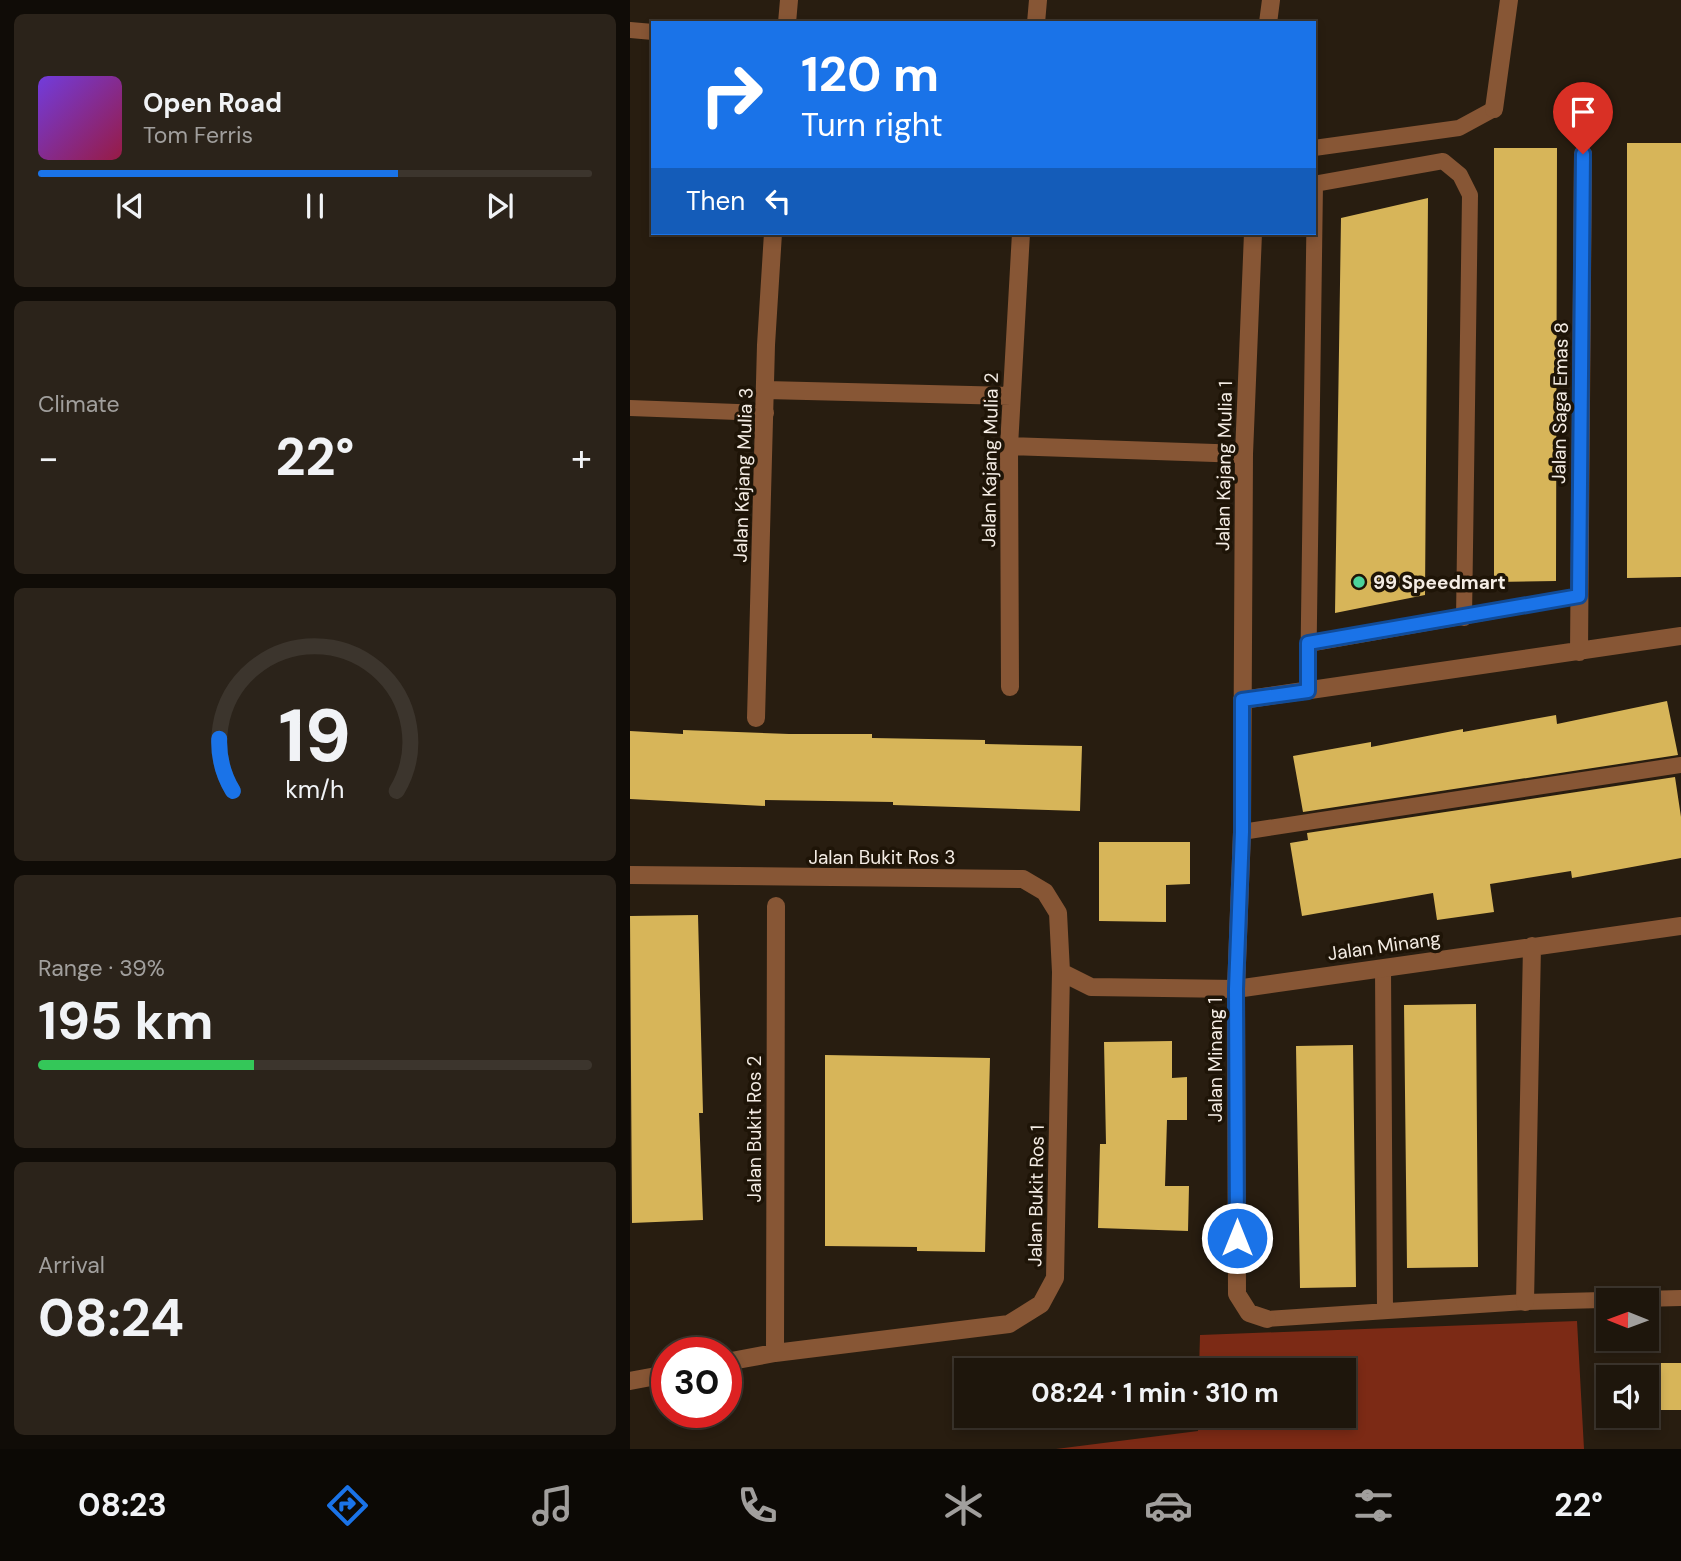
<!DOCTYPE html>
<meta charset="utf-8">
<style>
:root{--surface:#1e160c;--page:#2b231a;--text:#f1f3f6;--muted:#a19f9d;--line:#3c352d;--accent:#1a73e8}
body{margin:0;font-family:"DM Sans",sans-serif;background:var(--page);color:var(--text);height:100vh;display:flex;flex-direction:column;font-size:26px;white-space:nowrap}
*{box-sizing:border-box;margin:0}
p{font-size:23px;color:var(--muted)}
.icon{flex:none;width:38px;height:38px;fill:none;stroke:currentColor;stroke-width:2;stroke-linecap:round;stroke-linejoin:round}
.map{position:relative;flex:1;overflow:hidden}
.panel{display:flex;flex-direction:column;gap:14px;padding:14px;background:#100c07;width:630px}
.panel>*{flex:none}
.banner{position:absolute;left:21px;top:21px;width:665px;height:214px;border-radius:0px;box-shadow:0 4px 10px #0003,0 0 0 2px var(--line);background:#1a73e8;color:#fff;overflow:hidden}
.needle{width:46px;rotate:271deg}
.tools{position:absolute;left:966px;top:1288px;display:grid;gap:14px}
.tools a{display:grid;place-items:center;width:63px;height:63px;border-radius:0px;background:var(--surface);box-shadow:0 4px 10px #0003,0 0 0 2px var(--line);font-size:35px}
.speed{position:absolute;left:21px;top:1337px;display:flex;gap:14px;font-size:35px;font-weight:700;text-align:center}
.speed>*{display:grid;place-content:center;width:91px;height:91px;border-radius:50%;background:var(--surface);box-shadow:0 4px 10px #0003,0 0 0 2px var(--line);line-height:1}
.speed .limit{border:10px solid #d22;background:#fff;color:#111}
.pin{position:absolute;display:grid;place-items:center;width:60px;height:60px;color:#fff;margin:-72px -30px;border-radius:50% 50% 50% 0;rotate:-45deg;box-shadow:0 0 7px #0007}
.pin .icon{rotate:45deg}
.me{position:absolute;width:77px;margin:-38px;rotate:0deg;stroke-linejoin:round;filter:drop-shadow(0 0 5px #0008)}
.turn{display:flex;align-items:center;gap:24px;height:147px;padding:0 35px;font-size:32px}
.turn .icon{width:91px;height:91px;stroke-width:2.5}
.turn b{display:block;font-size:49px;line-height:60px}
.then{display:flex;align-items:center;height:66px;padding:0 35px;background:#0003;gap:14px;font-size:26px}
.big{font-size:52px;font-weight:700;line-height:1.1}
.panel .tile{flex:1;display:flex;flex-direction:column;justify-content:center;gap:10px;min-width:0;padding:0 24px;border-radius:10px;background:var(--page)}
.panel .dial{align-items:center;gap:0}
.dial svg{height:182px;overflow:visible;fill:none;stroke:var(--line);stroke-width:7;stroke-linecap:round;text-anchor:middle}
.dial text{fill:var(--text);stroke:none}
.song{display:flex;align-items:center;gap:21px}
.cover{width:84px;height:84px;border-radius:10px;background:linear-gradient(135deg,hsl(260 70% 55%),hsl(340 70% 35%))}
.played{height:7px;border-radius:4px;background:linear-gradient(90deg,var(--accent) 65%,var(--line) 65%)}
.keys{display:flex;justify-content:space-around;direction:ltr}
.heat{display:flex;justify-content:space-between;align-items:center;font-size:38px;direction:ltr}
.charge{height:10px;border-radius:5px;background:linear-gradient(90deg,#34c759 39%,var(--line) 0)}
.trip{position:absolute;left:324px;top:1358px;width:402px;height:70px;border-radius:0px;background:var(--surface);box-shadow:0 4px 10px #0003,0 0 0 2px var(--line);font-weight:700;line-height:70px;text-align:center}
.tab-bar{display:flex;height:112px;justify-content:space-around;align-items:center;background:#0c0905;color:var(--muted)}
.tab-bar .icon{width:49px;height:49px}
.tab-bar .selected{color:var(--accent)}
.tab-bar b{font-size:32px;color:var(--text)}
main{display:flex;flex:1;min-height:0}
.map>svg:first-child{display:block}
</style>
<main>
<section class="panel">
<div class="tile">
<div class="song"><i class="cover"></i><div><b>Open Road</b><p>Tom Ferris</p></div></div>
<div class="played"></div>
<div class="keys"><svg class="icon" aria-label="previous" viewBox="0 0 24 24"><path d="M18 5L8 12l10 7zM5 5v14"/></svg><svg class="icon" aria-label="pause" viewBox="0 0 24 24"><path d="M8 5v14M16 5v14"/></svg><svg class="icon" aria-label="next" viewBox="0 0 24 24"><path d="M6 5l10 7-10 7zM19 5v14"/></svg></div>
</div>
<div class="tile"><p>Climate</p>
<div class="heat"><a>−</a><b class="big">22°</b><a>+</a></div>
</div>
<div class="tile dial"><svg viewBox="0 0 100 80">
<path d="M14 69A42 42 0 1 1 86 69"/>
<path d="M14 69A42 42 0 0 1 8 46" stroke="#1a73e8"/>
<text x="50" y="56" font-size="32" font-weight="700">19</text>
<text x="50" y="72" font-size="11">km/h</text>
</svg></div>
<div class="tile"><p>Range · 39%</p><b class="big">195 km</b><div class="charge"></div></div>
<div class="tile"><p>Arrival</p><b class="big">08:24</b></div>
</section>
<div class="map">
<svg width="1051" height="1449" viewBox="0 0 1051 1449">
<rect width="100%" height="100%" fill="#281d10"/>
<path fill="#7c2a15" d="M 947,1321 L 954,1449 L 426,1449 L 568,1431 L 569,1416 L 714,1416 L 714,1370 L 569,1370 L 570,1335 Z"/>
<path fill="#d7b559" d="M 997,143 L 1051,143 L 1051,577 L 997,578 Z
M 864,148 L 927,148 L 926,581 L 864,582 Z
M 798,198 L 795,595 L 705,613 L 711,218 Z
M 1037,701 L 1048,755 L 673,812 L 663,756 L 741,742 L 741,747 L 833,729 L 833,732 L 926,715 L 927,724 Z
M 53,730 L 159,734 L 242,734 L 242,738 L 355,740 L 355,744 L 452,746 L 450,811 L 263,805 L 263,802 L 135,800 L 135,806 L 0,799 L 0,731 L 53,734 Z
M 1045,777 L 1051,817 L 1051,858 L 942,878 L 941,871 L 860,884 L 864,912 L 807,920 L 803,893 L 672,916 L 660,843 L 678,840 L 677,833 Z
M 469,842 L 560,842 L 560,884 L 536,885 L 536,922 L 469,921 Z
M 68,915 L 73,1113 L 69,1113 L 73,1220 L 2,1223 L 0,916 Z
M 846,1004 L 848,1267 L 777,1268 L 774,1005 Z
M 542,1041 L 542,1078 L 557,1077 L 557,1120 L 537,1120 L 535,1186 L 559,1186 L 558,1231 L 468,1228 L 470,1144 L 476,1144 L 474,1042 Z
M 723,1045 L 726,1287 L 670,1288 L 666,1046 Z
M 195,1055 L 360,1058 L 355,1252 L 287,1251 L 287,1247 L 195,1246 Z
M 1017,1363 L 1051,1363 L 1051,1410 L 1017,1410 Z"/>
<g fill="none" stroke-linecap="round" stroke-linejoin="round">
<path stroke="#875635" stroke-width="16" d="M 0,30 L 23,32
M 684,148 L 829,128 L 864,109
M 684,184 L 813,161 L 830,175 L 840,195 L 834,618
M 0,408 L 136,413
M 678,644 L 949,596
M 678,691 L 685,184
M 612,832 L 1051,765
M 753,968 L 755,1310
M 637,1319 L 895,1302 L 1051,1298"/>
<path stroke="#875635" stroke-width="18" d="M 157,23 L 159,0
M 406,23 L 408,0
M 638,23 L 641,0
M 864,109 L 879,0
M 623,233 L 614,454 L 612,832 L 606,989 L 607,1294 L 619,1313 L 637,1319
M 136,390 L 381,396
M 379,446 L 614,454
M 949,652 L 953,154
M 380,687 L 379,446 L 391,233
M 612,700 L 1051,636
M 126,718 L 136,345 L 143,233
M 0,875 L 393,879 L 415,892 L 428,913 L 431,972 L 425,1278 L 411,1304 L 379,1324 L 145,1353 L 96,1362
M 431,972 L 461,987 L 606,989 L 1051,926
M 895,1302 L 902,946
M 145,1353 L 146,906
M 0,1381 L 37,1374"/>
</g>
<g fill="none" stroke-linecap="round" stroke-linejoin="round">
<defs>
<path id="route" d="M 607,1238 L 606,989 L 612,832 L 612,700 L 678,691 L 678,643 L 949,596 L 953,154"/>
</defs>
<use href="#route" stroke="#114b97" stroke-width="18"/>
<use href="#route" stroke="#1a73e8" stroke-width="12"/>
</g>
<circle fill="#4dd39a" stroke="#1e1407" stroke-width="2.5" cx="729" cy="582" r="7"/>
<g text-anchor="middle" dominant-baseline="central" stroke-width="7" stroke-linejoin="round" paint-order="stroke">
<g font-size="19" fill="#f4ece4" stroke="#1e1407">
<text transform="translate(930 403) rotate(-89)">Jalan Saga Emas 8</text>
<text transform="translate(360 460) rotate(-89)">Jalan Kajang Mulia 2</text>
<text transform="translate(594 466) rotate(-89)">Jalan Kajang Mulia 1</text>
<text transform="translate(113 475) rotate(-88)">Jalan Kajang Mulia 3</text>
<text x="252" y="857">Jalan Bukit Ros 3</text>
<text transform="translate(754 946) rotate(-8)">Jalan Minang</text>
<text transform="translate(585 1060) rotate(-90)">Jalan Minang 1</text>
<text transform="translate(124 1129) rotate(-90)">Jalan Bukit Ros 2</text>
<text transform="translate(406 1196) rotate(-89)">Jalan Bukit Ros 1</text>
</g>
<g font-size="19" font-weight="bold" fill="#f4ece4" stroke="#1e1407" text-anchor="start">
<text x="743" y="582">99 Speedmart</text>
</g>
</g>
</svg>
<div class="tools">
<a><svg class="needle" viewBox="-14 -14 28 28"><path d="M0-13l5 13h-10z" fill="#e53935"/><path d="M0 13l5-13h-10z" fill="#a19f9d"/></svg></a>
<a><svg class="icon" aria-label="sound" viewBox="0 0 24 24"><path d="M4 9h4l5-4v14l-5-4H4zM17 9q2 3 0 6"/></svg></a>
</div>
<div class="speed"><div class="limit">30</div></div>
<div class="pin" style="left:953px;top:154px;background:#d93025"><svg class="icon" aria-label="arrive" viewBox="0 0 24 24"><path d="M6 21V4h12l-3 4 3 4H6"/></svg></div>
<svg class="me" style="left:607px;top:1238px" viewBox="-20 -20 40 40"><circle r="17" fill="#1a73e8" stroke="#fff" stroke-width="3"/><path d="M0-11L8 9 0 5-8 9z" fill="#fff"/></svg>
<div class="trip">08:24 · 1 min · 310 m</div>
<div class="banner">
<div class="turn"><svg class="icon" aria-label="right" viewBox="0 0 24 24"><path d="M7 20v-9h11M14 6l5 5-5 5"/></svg><div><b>120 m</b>Turn right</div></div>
<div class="then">Then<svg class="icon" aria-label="left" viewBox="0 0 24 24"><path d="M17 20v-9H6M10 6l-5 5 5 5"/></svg></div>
</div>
</div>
</main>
<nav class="tab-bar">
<b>08:23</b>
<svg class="icon selected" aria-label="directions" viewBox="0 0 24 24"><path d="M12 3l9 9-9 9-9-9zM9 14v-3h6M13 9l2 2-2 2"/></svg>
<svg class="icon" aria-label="music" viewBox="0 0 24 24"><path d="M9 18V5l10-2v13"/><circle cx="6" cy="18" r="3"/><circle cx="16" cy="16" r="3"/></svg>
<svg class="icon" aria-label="phone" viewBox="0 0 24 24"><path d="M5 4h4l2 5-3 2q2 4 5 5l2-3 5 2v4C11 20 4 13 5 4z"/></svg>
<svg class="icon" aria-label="climate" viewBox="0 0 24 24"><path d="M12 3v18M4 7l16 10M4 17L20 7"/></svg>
<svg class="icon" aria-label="car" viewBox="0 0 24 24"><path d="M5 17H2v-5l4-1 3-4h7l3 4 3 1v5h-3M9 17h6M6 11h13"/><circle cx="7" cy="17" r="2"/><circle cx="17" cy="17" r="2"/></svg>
<svg class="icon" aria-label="filters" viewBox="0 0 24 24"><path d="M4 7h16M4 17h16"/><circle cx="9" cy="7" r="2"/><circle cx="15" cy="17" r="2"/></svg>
<b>22°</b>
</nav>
